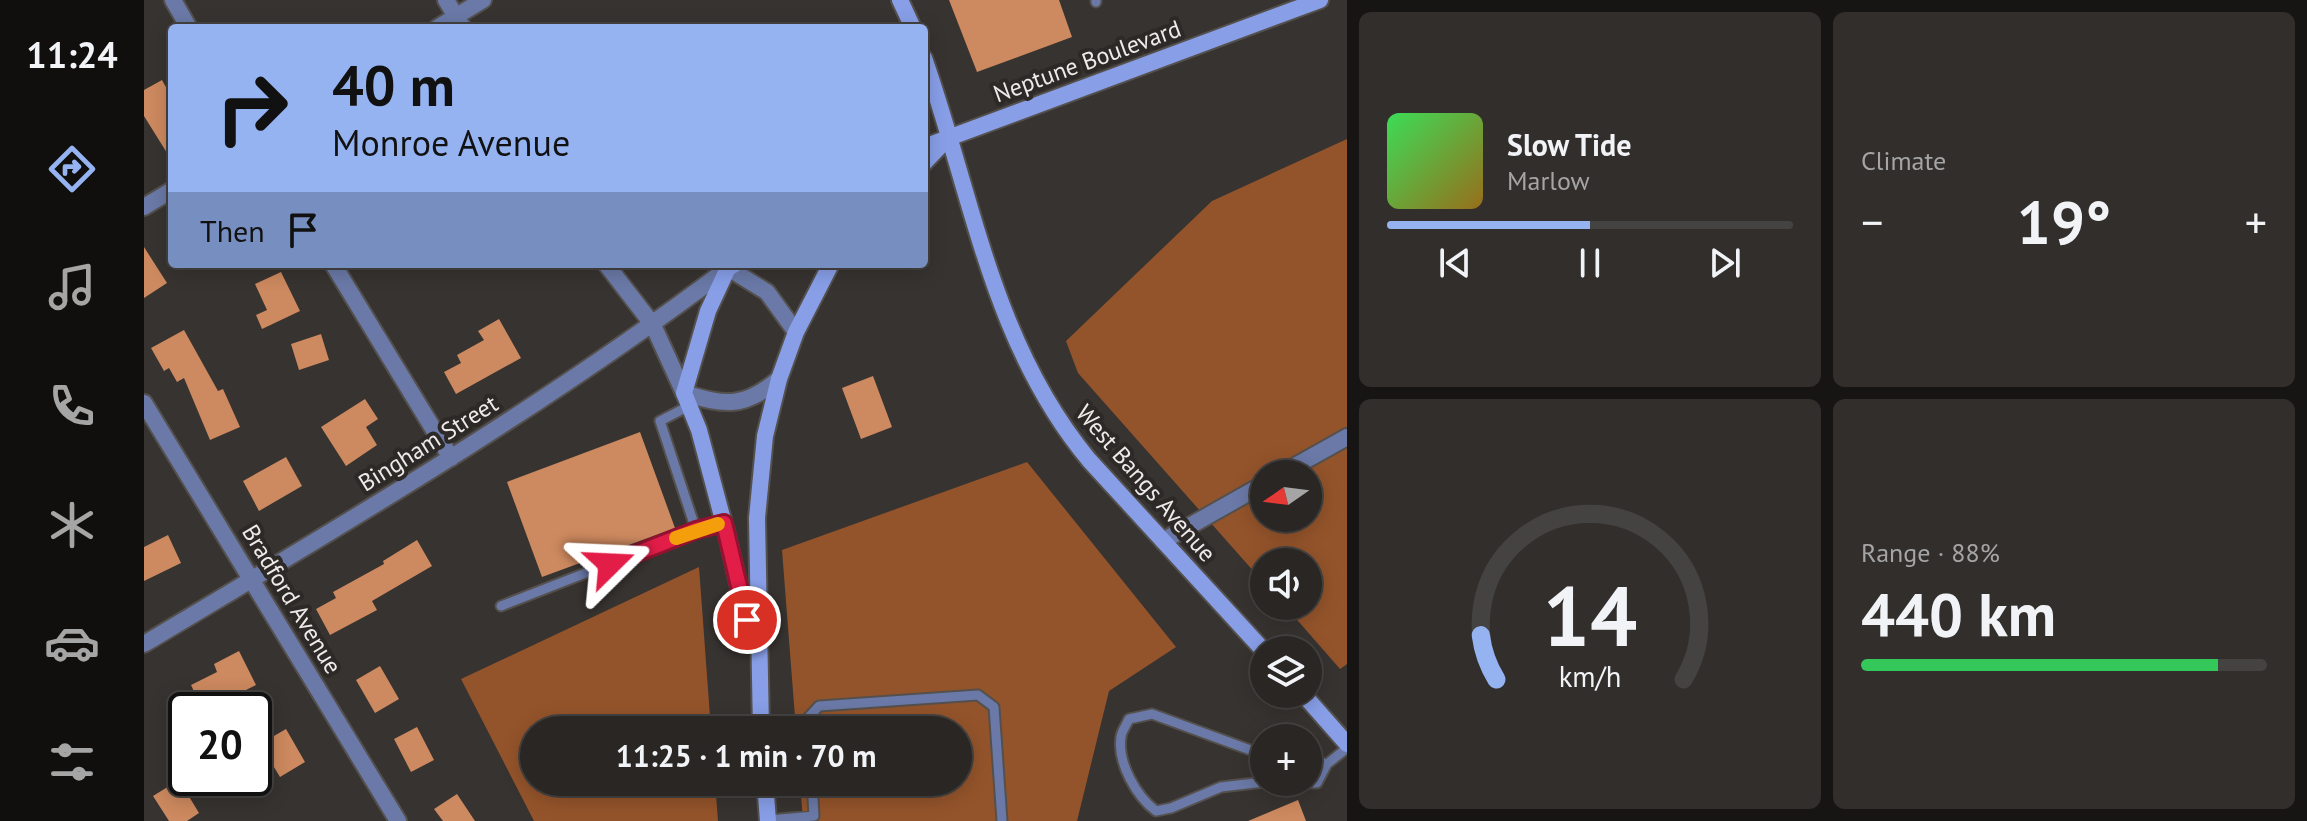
<!DOCTYPE html>
<meta charset="utf-8">
<style>
:root{--surface:#292624;--page:#312e2c;--text:#f1f3f6;--muted:#a5a5a6;--line:#454341;--accent:#95b2f1}
body{margin:0;font-family:"PT Sans",sans-serif;background:var(--page);color:var(--text);height:100vh;display:flex;flex-direction:column;font-size:30px;white-space:nowrap}
*{box-sizing:border-box;margin:0}
p{font-size:26px;color:var(--muted)}
.icon{flex:none;width:44px;height:44px;fill:none;stroke:currentColor;stroke-width:2;stroke-linecap:round;stroke-linejoin:round}
.map{position:relative;flex:1;overflow:hidden}
.details{display:flex;flex-direction:column;gap:12px;padding:12px;background:#171514;width:960px}
.details>*{flex:none}
.guide{position:absolute;left:24px;top:24px;width:760px;height:244px;border-radius:8px;box-shadow:0 4px 20px #0003,0 0 0 2px var(--line);background:#95b2f1;color:#111;overflow:hidden}
.needle{width:52px;rotate:256deg}
.buttons{position:absolute;left:1106px;top:460px;display:grid;gap:16px}
.buttons a{display:grid;place-items:center;width:72px;height:72px;border-radius:50%;background:var(--surface);box-shadow:0 4px 20px #0003,0 0 0 2px var(--line);font-size:40px}
.speed{position:absolute;left:24px;top:692px;display:flex;gap:16px;font-size:40px;font-weight:700;text-align:center}
.speed>*{display:grid;place-content:center;width:104px;height:104px;border-radius:50%;background:var(--surface);box-shadow:0 4px 20px #0003,0 0 0 2px var(--line);line-height:1}
.speed .limit{border:4px solid #111;border-radius:12px;background:#fff;color:#111}
.pin{position:absolute;display:grid;place-items:center;width:68px;height:68px;color:#fff;margin:-34px;border:4px solid #fff;border-radius:50%;box-shadow:0 2px 8px #0007}
.me{position:absolute;width:88px;margin:-44px;rotate:69deg;stroke-linejoin:round;filter:drop-shadow(0 0 6px #0008)}
.turn{display:flex;align-items:center;gap:28px;height:168px;padding:0 32px;font-size:36px}
.turn .icon{width:104px;height:104px;stroke-width:2.5}
.turn b{display:block;font-size:56px;line-height:68px}
.then{display:flex;align-items:center;height:76px;padding:0 32px;background:#0003;gap:16px;font-size:30px}
.big{font-size:60px;font-weight:600;line-height:1.1}
.details .tile{flex:1;display:flex;flex-direction:column;justify-content:center;gap:12px;min-width:0;padding:0 28px;border-radius:12px;background:var(--page)}
.details .dial{align-items:center;gap:0}
.dial svg{height:208px;overflow:visible;fill:none;stroke:var(--line);stroke-width:7;stroke-linecap:round;text-anchor:middle}
.dial text{fill:var(--text);stroke:none}
.song{display:flex;align-items:center;gap:24px}
.cover{width:96px;height:96px;border-radius:12px;background:linear-gradient(135deg,hsl(130 70% 55%),hsl(40 70% 35%))}
.played{height:8px;border-radius:4px;background:linear-gradient(90deg,var(--accent) 50%,var(--line) 50%)}
.keys{display:flex;justify-content:space-around;direction:ltr}
.heat{display:flex;justify-content:space-between;align-items:center;font-size:44px;direction:ltr}
.charge{height:12px;border-radius:6px;background:linear-gradient(90deg,#34c759 88%,var(--line) 0)}
.details .tiles{flex:1;display:grid;gap:12px;grid-template-columns:repeat(2,1fr)}
.trip{position:absolute;left:376px;top:716px;width:452px;height:80px;border-radius:40px;background:var(--surface);box-shadow:0 4px 20px #0003,0 0 0 2px var(--line);font-weight:600;line-height:80px;text-align:center}
main{display:flex;flex:1;min-height:0}
.menu{display:flex;flex-direction:column;width:144px;justify-content:space-around;align-items:center;background:#100f0e;color:var(--muted)}
.menu .icon{width:56px;height:56px}
.menu .selected{color:var(--accent)}
.menu b{font-size:36px;color:var(--text)}
.map>svg:first-child{display:block}
</style>
<main>
<nav class="menu">
<b>11:24</b>
<svg class="icon selected" aria-label="directions" viewBox="0 0 24 24"><path d="M12 3l9 9-9 9-9-9zM9 14v-3h6M13 9l2 2-2 2"/></svg>
<svg class="icon" aria-label="music" viewBox="0 0 24 24"><path d="M9 18V5l10-2v13"/><circle cx="6" cy="18" r="3"/><circle cx="16" cy="16" r="3"/></svg>
<svg class="icon" aria-label="phone" viewBox="0 0 24 24"><path d="M5 4h4l2 5-3 2q2 4 5 5l2-3 5 2v4C11 20 4 13 5 4z"/></svg>
<svg class="icon" aria-label="climate" viewBox="0 0 24 24"><path d="M12 3v18M4 7l16 10M4 17L20 7"/></svg>
<svg class="icon" aria-label="car" viewBox="0 0 24 24"><path d="M5 17H2v-5l4-1 3-4h7l3 4 3 1v5h-3M9 17h6M6 11h13"/><circle cx="7" cy="17" r="2"/><circle cx="17" cy="17" r="2"/></svg>
<svg class="icon" aria-label="filters" viewBox="0 0 24 24"><path d="M4 7h16M4 17h16"/><circle cx="9" cy="7" r="2"/><circle cx="15" cy="17" r="2"/></svg>
</nav>
<div class="map">
<svg width="1203" height="821" viewBox="0 0 1203 821">
<rect width="100%" height="100%" fill="#373330"/>
<path fill="#94542b" fill-rule="evenodd" d="M 1203,139 L 1203,664 L 1196,669 L 1141,606 L 1164,606 L 1164,562 L 1120,562 L 1120,583 L 934,373 L 922,341 L 1068,201 ZM 1120,474 L 1164,474 L 1164,518 L 1120,518 Z
M 883,462 L 1032,647 L 965,691 L 933,821 L 659,821 L 656,782 L 814,782 L 814,730 L 652,730 L 638,550 Z
M 555,567 L 567,730 L 390,730 L 390,782 L 571,782 L 574,821 L 390,821 L 317,679 Z"/>
<path fill="#cd895f" d="M 805,0 L 915,0 L 928,37 L 833,72 Z
M 18,80 L 28,98 L 28,161 L 0,116 L 0,90 Z
M 0,247 L 23,283 L 0,298 Z
M 137,272 L 156,311 L 118,329 L 112,315 L 123,310 L 111,284 Z
M 355,319 L 377,358 L 312,394 L 300,372 L 317,363 L 313,355 L 340,340 L 334,331 Z
M 40,330 L 74,391 L 79,389 L 96,427 L 66,440 L 40,378 L 33,382 L 25,368 L 20,371 L 7,348 Z
M 177,334 L 185,360 L 155,370 L 147,344 Z
M 729,376 L 748,427 L 717,439 L 698,388 Z
M 221,399 L 234,419 L 222,427 L 233,445 L 202,466 L 177,427 Z
M 496,432 L 531,528 L 398,577 L 363,482 Z
M 142,457 L 158,486 L 115,511 L 99,481 Z
M 24,535 L 37,563 L 0,581 L 0,547 Z
M 273,540 L 288,566 L 228,601 L 233,610 L 186,635 L 172,609 L 192,598 L 189,592 L 240,564 L 239,561 Z
M 95,651 L 112,685 L 68,707 L 63,698 L 55,702 L 47,685 L 73,672 L 70,664 Z
M 236,666 L 255,699 L 231,713 L 212,680 Z
M 273,727 L 290,760 L 267,772 L 250,739 Z
M 142,729 L 161,762 L 136,777 L 116,744 Z
M 35,780 L 55,813 L 43,821 L 25,821 L 9,796 Z
M 313,794 L 331,821 L 299,821 L 290,809 Z
M 1154,800 L 1162,821 L 1104,821 Z"/>
<g fill="none" stroke-linecap="round" stroke-linejoin="round">
<defs>
<path id="lane" d="M 952,0 L 952,2
M 545,406 L 516,421 L 552,530 L 580,523
M 357,606 L 552,530
M 665,730 L 664,718 L 675,706 L 834,695 L 850,707 L 858,821
M 1120,755 L 1008,714 L 985,719 C 983,724 977,732 977,737 C 973,763 993,797 1012,811 L 1027,808 L 1077,787 L 1120,782
M 1164,760 L 1183,764
M 1130,782 L 1173,783 L 1183,764 L 1203,748
M 624,820 L 670,816 L 668,782"/>
<path id="street" d="M 29,0 L 45,28
M 302,0 L 319,28
M 293,28 L 339,0
M 0,207 L 28,190
M 189,264 L 307,458
M 462,264 L 509,325 L 540,393 C 582,406 600,408 635,379
M 0,403 L 254,821
M 1137,474 L 1203,437
M 1019,541 L 1120,484
M 0,644 C 198,525 399,408 584,268 L 623,292 L 652,332"/>
<path id="secondary" d="M 756,0 L 769,28
M 780,58 C 829,197 848,343 945,460 L 1120,651
M 780,147 L 1176,0
M 780,163 L 801,141
M 591,264 L 584,268 L 564,311 L 540,393 L 555,430 L 583,535 L 608,644
M 1159,694 L 1203,744
M 617,730 L 613,518 L 621,436 L 635,379 L 652,332 L 687,264
M 621,782 L 624,821"/>
</defs>
<use href="#lane" stroke="#54504e" stroke-width="13"/>
<use href="#street" stroke="#54504e" stroke-width="20"/>
<use href="#secondary" stroke="#54504e" stroke-width="20"/>
<use href="#lane" stroke="#6a79a7" stroke-width="9"/>
<use href="#street" stroke="#6a79a7" stroke-width="16"/>
<use href="#secondary" stroke="#889fe8" stroke-width="16"/>
</g>
<g fill="none" stroke-linecap="round" stroke-linejoin="round">
<defs>
<path id="route" d="M 466,564 L 552,530 L 580,523 L 603,620"/>
</defs>
<use href="#route" stroke="#92132f" stroke-width="20"/>
<use href="#route" stroke="#e11d48" stroke-width="14"/>
<path stroke="#f59e0b" stroke-width="14" d="M 532,538 L 574,524"/>
</g>
<g text-anchor="middle" dominant-baseline="central" stroke-width="8" stroke-linejoin="round" paint-order="stroke">
<g font-size="24" fill="#eeebea" stroke="#2d2926">
<text transform="translate(943 61) rotate(-20)">Neptune Boulevard</text>
<text transform="translate(284 443) rotate(-32)">Bingham Street</text>
<text transform="translate(1002 483) rotate(49)">West Bangs Avenue</text>
<text transform="translate(148 599) rotate(59)">Bradford Avenue</text>
</g>
</g>
</svg>
<div class="buttons">
<a><svg class="needle" viewBox="-14 -14 28 28"><path d="M0-13l5 13h-10z" fill="#e53935"/><path d="M0 13l5-13h-10z" fill="#a5a5a6"/></svg></a>
<a><svg class="icon" aria-label="sound" viewBox="0 0 24 24"><path d="M4 9h4l5-4v14l-5-4H4zM17 9q2 3 0 6"/></svg></a>
<a><svg class="icon" aria-label="layers" viewBox="0 0 24 24"><path d="M12 4l9 5-9 5-9-5zM3 14l9 5 9-5"/></svg></a>
<a>+</a>
</div>
<div class="speed"><div class="limit">20</div></div>
<div class="pin" style="left:603px;top:620px;background:#d93025"><svg class="icon" aria-label="arrive" viewBox="0 0 24 24"><path d="M6 21V4h12l-3 4 3 4H6"/></svg></div>
<svg class="me" style="left:466px;top:564px" viewBox="-20 -20 40 40"><path d="M0-17L14 15 0 8-14 15z" fill="#e11d48" stroke="#fff" stroke-width="4"/></svg>
<div class="trip">11:25 · 1 min · 70 m</div>
<div class="guide">
<div class="turn"><svg class="icon" aria-label="right" viewBox="0 0 24 24"><path d="M7 20v-9h11M14 6l5 5-5 5"/></svg><div><b>40 m</b>Monroe Avenue</div></div>
<div class="then">Then<svg class="icon" aria-label="arrive" viewBox="0 0 24 24"><path d="M6 21V4h12l-3 4 3 4H6"/></svg></div>
</div>
</div>
<section class="details">
<div class="tiles">
<div class="tile">
<div class="song"><i class="cover"></i><div><b>Slow Tide</b><p>Marlow</p></div></div>
<div class="played"></div>
<div class="keys"><svg class="icon" aria-label="previous" viewBox="0 0 24 24"><path d="M18 5L8 12l10 7zM5 5v14"/></svg><svg class="icon" aria-label="pause" viewBox="0 0 24 24"><path d="M8 5v14M16 5v14"/></svg><svg class="icon" aria-label="next" viewBox="0 0 24 24"><path d="M6 5l10 7-10 7zM19 5v14"/></svg></div>
</div>
<div class="tile"><p>Climate</p>
<div class="heat"><a>−</a><b class="big">19°</b><a>+</a></div>
</div>
<div class="tile dial"><svg viewBox="0 0 100 80">
<path d="M14 69A42 42 0 1 1 86 69"/>
<path d="M14 69A42 42 0 0 1 8 52" stroke="#95b2f1"/>
<text x="50" y="56" font-size="32" font-weight="700">14</text>
<text x="50" y="72" font-size="11">km/h</text>
</svg></div>
<div class="tile"><p>Range · 88%</p><b class="big">440 km</b><div class="charge"></div></div>
</div>
</section>
</main>
